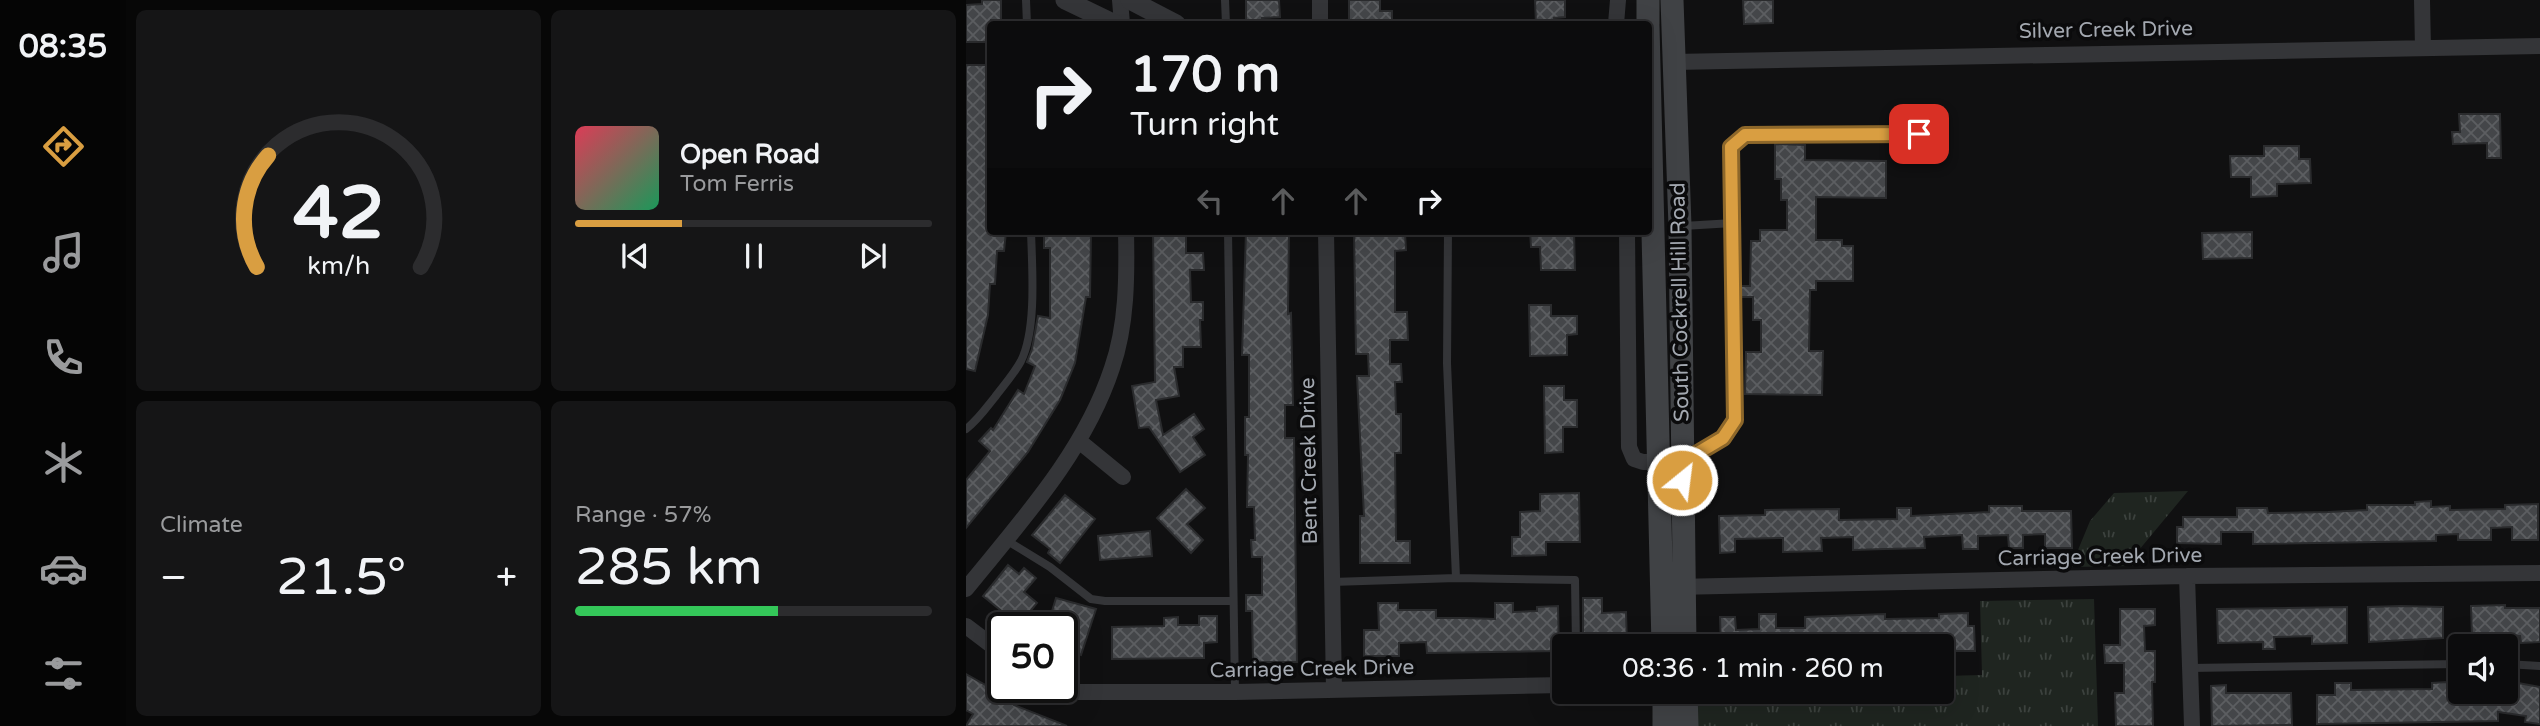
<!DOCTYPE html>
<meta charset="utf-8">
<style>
:root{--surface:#0c0c0d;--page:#151516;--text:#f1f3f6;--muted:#9a9b9d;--line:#2c2c2e;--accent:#d99e41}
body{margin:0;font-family:"Varela Round",sans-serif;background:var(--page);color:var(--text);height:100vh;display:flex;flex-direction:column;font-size:26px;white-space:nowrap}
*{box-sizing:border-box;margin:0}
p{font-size:23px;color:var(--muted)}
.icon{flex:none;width:38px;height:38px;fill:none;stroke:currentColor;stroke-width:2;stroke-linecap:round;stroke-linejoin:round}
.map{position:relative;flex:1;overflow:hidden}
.panel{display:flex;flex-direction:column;gap:10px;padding:10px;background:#070707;width:840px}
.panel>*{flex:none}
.hud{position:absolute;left:21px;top:21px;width:665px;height:214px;border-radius:7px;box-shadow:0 7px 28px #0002,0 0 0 2px var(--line);background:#0c0c0d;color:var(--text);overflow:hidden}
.tools{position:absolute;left:1482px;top:634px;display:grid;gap:14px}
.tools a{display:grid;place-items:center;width:70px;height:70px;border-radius:7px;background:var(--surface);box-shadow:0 7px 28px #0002,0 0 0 2px var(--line);font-size:35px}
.speed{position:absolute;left:21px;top:612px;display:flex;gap:14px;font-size:35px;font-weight:700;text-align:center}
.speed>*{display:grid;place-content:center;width:91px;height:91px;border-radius:50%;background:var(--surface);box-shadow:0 7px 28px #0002,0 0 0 2px var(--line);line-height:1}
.speed .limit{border:4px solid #111;border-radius:10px;background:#fff;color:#111}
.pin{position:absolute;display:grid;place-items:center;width:60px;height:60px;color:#fff;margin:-30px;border-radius:14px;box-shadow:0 4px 10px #0006}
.me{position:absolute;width:77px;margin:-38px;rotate:29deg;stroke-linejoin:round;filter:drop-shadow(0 0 5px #0008)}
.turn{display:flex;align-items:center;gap:24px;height:147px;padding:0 28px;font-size:32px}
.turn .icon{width:91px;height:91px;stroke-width:2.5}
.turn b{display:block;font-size:49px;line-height:60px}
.lanes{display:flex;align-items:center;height:66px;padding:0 28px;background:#0003;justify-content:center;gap:35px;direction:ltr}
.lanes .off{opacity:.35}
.big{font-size:52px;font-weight:600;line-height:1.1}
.panel .card{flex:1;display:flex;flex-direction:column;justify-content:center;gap:10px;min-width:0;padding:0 24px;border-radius:10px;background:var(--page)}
.panel .dial{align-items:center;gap:0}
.dial svg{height:182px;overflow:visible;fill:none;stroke:var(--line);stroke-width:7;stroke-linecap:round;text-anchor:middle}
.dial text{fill:var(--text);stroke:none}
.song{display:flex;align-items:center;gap:21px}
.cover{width:84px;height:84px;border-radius:10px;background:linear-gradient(135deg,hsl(350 70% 55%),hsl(150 70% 35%))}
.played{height:7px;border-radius:4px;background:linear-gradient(90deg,var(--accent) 30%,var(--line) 30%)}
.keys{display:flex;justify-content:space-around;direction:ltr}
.heat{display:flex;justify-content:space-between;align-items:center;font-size:38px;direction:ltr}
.charge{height:10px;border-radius:5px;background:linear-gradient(90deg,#34c759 57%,var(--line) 0)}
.panel .tiles{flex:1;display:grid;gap:10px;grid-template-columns:repeat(2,1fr)}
.trip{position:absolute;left:586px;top:634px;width:402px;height:70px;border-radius:7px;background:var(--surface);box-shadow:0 7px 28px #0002,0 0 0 2px var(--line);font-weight:600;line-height:70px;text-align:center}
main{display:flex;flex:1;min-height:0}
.tabs{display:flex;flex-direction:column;width:126px;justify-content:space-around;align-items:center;background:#050505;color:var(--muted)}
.tabs .icon{width:49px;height:49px}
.tabs .on{color:var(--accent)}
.tabs b{font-size:32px;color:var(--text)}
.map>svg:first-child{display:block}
</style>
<main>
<nav class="tabs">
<b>08:35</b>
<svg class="icon on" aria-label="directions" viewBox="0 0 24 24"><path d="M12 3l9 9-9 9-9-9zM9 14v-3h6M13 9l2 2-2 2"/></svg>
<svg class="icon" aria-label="music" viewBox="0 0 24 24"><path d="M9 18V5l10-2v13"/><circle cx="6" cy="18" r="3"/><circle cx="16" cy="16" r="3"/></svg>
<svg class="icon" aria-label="phone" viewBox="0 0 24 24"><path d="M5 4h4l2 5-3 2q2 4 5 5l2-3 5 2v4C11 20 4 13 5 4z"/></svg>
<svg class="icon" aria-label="climate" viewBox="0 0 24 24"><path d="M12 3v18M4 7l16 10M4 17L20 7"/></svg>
<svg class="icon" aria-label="car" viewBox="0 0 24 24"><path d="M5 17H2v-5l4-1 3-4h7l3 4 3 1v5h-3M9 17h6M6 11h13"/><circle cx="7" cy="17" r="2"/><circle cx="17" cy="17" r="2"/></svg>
<svg class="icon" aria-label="filters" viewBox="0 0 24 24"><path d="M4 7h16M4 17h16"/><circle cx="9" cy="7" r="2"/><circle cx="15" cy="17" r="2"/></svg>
</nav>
<section class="panel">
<div class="tiles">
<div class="card dial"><svg viewBox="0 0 100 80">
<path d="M14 69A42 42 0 1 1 86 69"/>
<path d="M14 69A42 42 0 0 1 19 20" stroke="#d99e41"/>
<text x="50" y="56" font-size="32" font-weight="700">42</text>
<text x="50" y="72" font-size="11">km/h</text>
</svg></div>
<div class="card">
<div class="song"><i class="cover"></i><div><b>Open Road</b><p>Tom Ferris</p></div></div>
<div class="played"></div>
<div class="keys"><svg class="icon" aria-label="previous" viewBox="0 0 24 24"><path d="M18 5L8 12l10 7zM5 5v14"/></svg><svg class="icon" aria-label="pause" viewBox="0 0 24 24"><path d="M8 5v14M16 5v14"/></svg><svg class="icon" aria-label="next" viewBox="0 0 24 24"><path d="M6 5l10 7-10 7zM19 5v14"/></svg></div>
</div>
<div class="card"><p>Climate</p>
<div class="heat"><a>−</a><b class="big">21.5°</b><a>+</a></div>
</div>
<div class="card"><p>Range · 57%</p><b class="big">285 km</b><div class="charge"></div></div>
</div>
</section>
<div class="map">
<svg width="1574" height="726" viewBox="0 0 1574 726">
<defs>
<pattern id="grass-tufts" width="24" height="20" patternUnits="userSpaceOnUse" patternTransform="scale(1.75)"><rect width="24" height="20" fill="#1f2520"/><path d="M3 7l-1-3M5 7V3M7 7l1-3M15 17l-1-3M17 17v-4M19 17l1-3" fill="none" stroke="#3c423e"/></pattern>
<pattern id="building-cross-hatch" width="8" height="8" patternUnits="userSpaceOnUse" patternTransform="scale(1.75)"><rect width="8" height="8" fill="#444649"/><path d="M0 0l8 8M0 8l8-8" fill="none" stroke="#5c5e61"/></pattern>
</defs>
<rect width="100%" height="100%" fill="#101011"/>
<path fill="url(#grass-tufts)" d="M 1222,491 L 1173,550 L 1167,566 L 1105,567 L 1124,521 L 1148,493 Z
M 1128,599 L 1132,726 L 728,726 L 727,691 L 976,691 L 977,676 L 1016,675 L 1014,601 Z"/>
<path fill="url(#building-cross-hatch)" stroke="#2a2b2d" stroke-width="2" d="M 16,0 L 35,0 L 35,20 L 25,20 L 24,42 L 0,42 L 0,5 L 16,4 Z
M 280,0 L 313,0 L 314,17 L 296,18 L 296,24 L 280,24 Z
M 383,0 L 414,0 L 414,11 L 426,11 L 426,24 L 383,24 Z
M 569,0 L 599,0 L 599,17 L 588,18 L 588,24 L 570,24 Z
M 777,0 L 807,0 L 807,23 L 778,24 Z
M 0,65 L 24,65 L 24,99 L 21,99 L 22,131 L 24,131 L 24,231 L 40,232 L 38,251 L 31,251 L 29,284 L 24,284 L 22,315 L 9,371 L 0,369 Z
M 1493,114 L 1534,114 L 1535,158 L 1521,158 L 1521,143 L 1487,144 L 1486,132 L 1494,132 Z
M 809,144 L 839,145 L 839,160 L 920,161 L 920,198 L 850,197 L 850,240 L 876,240 L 876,246 L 887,246 L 887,281 L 850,281 L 850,290 L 844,290 L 843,351 L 857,351 L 856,395 L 779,394 L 780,352 L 795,352 L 795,320 L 787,320 L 787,297 L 774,297 L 774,286 L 784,286 L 785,241 L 794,241 L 794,230 L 821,230 L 821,200 L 815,200 L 815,179 L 809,179 Z
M 1298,146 L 1333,146 L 1333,159 L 1344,159 L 1345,183 L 1311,184 L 1311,196 L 1285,197 L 1285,177 L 1265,177 L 1264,156 L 1298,156 Z
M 78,231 L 125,231 L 124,297 L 120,297 L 109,363 L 94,400 L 62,452 L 0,528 L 0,480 L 24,451 L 13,441 L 25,428 L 27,430 L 52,390 L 58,394 L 69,366 L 61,362 L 66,349 L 72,316 L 84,318 L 84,248 L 78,248 Z
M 220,231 L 220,253 L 237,253 L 238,270 L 224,270 L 225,302 L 237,302 L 237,320 L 234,320 L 235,347 L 217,347 L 217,367 L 208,367 L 213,396 L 190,400 L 197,435 L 228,414 L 238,429 L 227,437 L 239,455 L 214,472 L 183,427 L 173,428 L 166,386 L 189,382 L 187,232 Z
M 280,231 L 323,231 L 322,314 L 325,313 L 327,405 L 319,405 L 319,438 L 328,438 L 331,662 L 287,662 L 286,611 L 280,611 L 280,595 L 296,595 L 296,557 L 286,557 L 285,540 L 289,540 L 288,507 L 281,507 L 282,455 L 279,455 L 279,417 L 283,417 L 283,355 L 276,355 Z
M 388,231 L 439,233 L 440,250 L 429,251 L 429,312 L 441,312 L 442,340 L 424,340 L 424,364 L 435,364 L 436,382 L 429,382 L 430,414 L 435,414 L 435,453 L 429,453 L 430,541 L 444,541 L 444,563 L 394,563 L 394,516 L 398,516 L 391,376 L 403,376 L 402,354 L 390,354 Z
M 564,231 L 608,231 L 609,270 L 575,270 L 574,247 L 565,247 Z
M 1286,232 L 1286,258 L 1237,259 L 1236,233 Z
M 563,305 L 585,305 L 585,316 L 611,316 L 611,334 L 601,335 L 601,355 L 564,356 Z
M 578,386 L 598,386 L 598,400 L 611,400 L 611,427 L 597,427 L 597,452 L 579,453 Z
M 220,489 L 239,508 L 221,524 L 237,540 L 225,553 L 191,518 Z
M 613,493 L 614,542 L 580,542 L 580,555 L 546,556 L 546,537 L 554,537 L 554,512 L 574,511 L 574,494 Z
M 99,495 L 129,519 L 94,563 L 82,553 L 84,549 L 66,535 Z
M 1465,501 L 1465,507 L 1484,506 L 1484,510 L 1539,509 L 1539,505 L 1572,504 L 1572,540 L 1546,540 L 1546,527 L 1525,528 L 1525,540 L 1492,540 L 1492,534 L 1470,535 L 1470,541 L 1287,544 L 1287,532 L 1255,532 L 1255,544 L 1211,543 L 1211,527 L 1217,527 L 1217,517 L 1271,517 L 1271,508 L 1301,508 L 1302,513 L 1362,512 L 1401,510 L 1401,505 L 1449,505 L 1449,502 Z
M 1023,506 L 1056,506 L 1056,511 L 1105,511 L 1106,548 L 1079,548 L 1079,534 L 1057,535 L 1057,548 L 1043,548 L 1042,535 L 1012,536 L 1012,549 L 997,549 L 996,535 L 958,537 L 959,548 L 919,549 L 887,550 L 887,537 L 855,538 L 856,551 L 817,552 L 817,538 L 769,539 L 769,552 L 754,553 L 753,516 L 799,515 L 799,510 L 873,509 L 873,520 L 931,519 L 931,508 L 945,508 L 945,516 L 1023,512 Z
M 184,531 L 186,556 L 134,560 L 132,536 Z
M 42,565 L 53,574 L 58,568 L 70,578 L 58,592 L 71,603 L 53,625 L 17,596 Z
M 90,598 L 130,609 L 115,655 L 96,649 L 96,628 L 81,628 Z
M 617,598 L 636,598 L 636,613 L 660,612 L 661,645 L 617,646 Z
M 412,603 L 432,603 L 432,610 L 470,610 L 470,618 L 498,618 L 529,619 L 529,603 L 547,603 L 547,612 L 571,611 L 571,607 L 592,606 L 593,651 L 461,653 L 460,642 L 433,643 L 433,656 L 398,656 L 398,630 L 413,630 Z
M 1539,605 L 1539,608 L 1574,608 L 1574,642 L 1555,643 L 1554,636 L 1506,637 L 1505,606 Z
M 1435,606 L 1477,607 L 1477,638 L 1403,642 L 1402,607 Z
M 1381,607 L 1381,643 L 1346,644 L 1346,636 L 1308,637 L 1309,649 L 1297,649 L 1297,642 L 1252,643 L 1251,609 Z
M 1154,609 L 1189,609 L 1189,625 L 1178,626 L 1179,651 L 1189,651 L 1189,682 L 1186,682 L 1187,726 L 1150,726 L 1149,693 L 1158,693 L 1158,663 L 1139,663 L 1138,645 L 1154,645 Z
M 1002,613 L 1002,626 L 1008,626 L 1009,651 L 976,651 L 976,646 L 755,646 L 754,617 L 769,617 L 770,630 L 793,629 L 793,614 L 810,614 L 810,628 L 839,628 L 839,617 L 919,614 L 919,619 L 973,618 L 973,614 Z
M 233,616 L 251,616 L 251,642 L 238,643 L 238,658 L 146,659 L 146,627 L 198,626 L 198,618 L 212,617 L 212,625 L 233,625 Z
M 0,674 L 50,702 L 48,705 L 101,726 L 0,726 L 7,714 L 0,710 Z
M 1481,682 L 1481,692 L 1551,691 L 1552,683 L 1574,687 L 1574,724 L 1559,722 L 1560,716 L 1532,712 L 1532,721 L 1351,724 L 1351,695 L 1369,695 L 1369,683 L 1385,683 L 1385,690 L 1466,689 L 1466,683 Z
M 1260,685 L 1260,693 L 1325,693 L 1326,725 L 1246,726 L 1245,686 Z"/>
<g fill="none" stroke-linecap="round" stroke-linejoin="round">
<path stroke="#343538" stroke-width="8" d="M 60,0 L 61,24
M 259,0 L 260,24
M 717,226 L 767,223
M 262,231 L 269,692
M 482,231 L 481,363 L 490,578
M 0,429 C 12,420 20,408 29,397 C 38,385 48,374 55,361 C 71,329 66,267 65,231
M 721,459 L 757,438 L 769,420 L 765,147 L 779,135 L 953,134
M 40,540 L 84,567 L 125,599 L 139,601 L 267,601
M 366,582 L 490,578 L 609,580 L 610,646
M 1540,664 L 1574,666
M 1224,668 L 1494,664"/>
<path stroke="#343538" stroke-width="16" d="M 154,0 L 156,24
M 354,0 L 354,24
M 1456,0 L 1457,48
M 650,24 L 652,0
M 707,62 L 1574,46
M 360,231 L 368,690
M 661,231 L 663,447 L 668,459 L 677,462 L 715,462
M 113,441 L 157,477
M 1221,576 L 1226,726
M 709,587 L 1221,576 L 1574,573
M 0,589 C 55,521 118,453 146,368 C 161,325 161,276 160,231
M 0,626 L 37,654
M 96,686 L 110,692 L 269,692 L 598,685"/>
<path stroke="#343538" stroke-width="19" d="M 99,0 L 149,24
M 164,0 L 210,24"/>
<path stroke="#404245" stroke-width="23" d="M 682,0 L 682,24
M 706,0 L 714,226 L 719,646
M 682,26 L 697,646
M 698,691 L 698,726
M 720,691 L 721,726"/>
</g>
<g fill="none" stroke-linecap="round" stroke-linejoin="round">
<defs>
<path id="route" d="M 716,480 L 715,463 L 757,438 L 769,420 L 765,147 L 779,135 L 953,134"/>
</defs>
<use href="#route" stroke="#8d672a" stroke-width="18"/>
<use href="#route" stroke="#d99e41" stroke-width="12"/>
</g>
<g text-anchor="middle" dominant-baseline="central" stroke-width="7" stroke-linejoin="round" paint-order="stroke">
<g font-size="21" fill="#a3a8b0" stroke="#0b0b0c">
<text transform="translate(1140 30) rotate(-1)">Silver Creek Drive</text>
<text transform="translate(714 302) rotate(-91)">South Cockrell Hill Road</text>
<text transform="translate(343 461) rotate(-91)">Bent Creek Drive</text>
<text transform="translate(1134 557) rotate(-1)">Carriage Creek Drive</text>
<text transform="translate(346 669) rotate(-1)">Carriage Creek Drive</text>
</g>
</g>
</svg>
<div class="tools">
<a><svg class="icon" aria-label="sound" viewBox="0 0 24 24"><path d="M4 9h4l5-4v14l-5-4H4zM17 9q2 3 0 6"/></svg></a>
</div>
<div class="speed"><div class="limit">50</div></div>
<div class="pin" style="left:953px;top:134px;background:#d93025"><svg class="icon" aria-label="arrive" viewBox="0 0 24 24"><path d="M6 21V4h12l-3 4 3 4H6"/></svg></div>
<svg class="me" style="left:716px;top:480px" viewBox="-20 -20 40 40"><circle r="17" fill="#d99e41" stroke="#fff" stroke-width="3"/><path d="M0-11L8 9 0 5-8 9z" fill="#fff"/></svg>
<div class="trip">08:36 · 1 min · 260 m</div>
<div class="hud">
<div class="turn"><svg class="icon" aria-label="right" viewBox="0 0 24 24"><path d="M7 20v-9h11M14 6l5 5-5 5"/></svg><div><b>170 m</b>Turn right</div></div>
<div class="lanes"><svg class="icon off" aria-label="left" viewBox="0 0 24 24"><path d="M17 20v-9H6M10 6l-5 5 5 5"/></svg><svg class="icon off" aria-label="ahead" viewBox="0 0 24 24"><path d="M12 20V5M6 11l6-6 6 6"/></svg><svg class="icon off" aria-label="ahead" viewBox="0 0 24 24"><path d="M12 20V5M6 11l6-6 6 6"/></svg><svg class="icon" aria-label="right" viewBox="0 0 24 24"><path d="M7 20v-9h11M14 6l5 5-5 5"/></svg></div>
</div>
</div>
</main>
